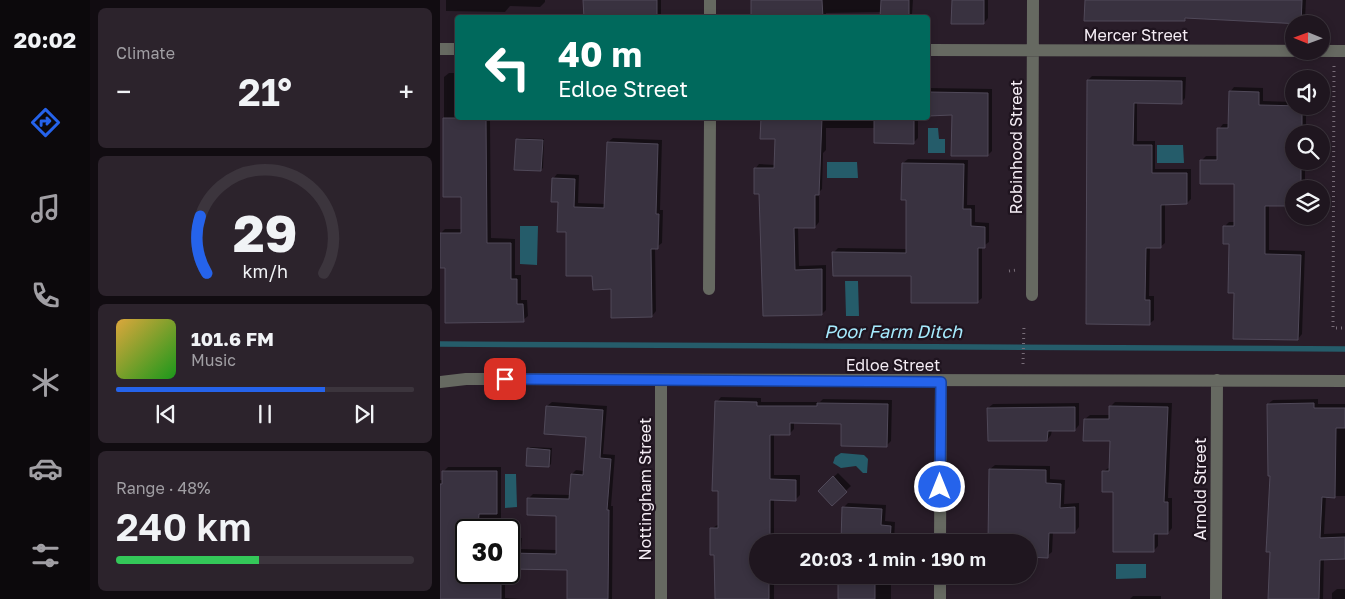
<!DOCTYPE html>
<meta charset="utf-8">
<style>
:root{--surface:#1f161f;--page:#2c232c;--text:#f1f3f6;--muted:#a19fa4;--line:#3c353d;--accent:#2563eb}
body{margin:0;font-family:"Golos Text",sans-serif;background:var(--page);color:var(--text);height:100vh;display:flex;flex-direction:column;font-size:19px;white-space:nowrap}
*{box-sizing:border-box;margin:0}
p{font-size:16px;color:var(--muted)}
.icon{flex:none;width:28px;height:28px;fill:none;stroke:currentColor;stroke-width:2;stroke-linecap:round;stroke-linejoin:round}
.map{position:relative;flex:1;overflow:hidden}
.sheet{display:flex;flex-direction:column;gap:8px;padding:8px;background:#110c11;width:350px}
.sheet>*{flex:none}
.banner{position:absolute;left:15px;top:15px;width:475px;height:105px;border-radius:5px;box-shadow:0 2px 8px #0003,0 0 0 1px var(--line);background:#00695c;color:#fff;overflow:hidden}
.needle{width:32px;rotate:271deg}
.buttons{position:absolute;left:845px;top:15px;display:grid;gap:10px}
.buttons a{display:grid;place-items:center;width:45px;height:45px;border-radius:50%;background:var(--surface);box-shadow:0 2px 8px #0003,0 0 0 1px var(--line);font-size:25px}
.speed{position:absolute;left:15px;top:519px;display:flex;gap:10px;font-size:25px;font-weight:700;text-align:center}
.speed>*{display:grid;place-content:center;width:65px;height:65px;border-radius:50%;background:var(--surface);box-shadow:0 2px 8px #0003,0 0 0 1px var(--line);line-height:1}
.speed .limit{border:2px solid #111;border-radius:8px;background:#fff;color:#111}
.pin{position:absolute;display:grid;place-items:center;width:42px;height:42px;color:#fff;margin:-21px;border-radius:10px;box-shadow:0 2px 8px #0006}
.me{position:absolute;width:55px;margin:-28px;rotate:0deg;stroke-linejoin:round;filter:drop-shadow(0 0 4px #0008)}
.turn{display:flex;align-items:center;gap:18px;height:105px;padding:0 20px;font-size:22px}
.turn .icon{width:65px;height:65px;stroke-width:2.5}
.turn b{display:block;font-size:35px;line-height:42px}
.big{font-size:38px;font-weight:600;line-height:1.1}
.sheet .tile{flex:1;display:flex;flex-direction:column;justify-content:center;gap:8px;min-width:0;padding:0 18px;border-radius:8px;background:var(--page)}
.sheet .dial{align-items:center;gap:0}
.dial svg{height:130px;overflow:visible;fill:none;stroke:var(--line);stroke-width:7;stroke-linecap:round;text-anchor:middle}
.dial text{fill:var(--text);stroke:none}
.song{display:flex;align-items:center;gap:15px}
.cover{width:60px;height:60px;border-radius:8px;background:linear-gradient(135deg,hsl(40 70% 55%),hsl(120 70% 35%))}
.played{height:5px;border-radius:2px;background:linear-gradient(90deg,var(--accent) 70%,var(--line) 70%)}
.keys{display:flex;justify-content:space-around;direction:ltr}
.heat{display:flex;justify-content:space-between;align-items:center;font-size:28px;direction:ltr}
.charge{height:8px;border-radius:4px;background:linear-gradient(90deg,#34c759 48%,var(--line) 0)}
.trip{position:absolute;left:309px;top:534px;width:288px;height:50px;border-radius:25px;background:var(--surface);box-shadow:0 2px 8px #0003,0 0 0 1px var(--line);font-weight:600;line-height:50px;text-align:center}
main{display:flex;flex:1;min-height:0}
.tab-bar{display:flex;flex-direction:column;width:90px;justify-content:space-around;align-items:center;background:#0c090c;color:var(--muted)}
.tab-bar .icon{width:35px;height:35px}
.tab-bar .current{color:var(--accent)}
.tab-bar b{font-size:22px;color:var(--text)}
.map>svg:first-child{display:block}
</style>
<main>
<nav class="tab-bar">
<b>20:02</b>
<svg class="icon current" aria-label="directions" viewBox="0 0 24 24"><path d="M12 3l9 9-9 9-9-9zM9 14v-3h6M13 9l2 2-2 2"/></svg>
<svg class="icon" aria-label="music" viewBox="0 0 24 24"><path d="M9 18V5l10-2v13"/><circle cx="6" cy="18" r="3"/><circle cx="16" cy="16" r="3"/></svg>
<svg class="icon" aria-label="phone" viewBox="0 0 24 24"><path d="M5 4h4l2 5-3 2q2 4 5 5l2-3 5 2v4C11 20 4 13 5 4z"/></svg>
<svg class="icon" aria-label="climate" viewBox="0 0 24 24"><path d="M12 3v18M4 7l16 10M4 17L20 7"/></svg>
<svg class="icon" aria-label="car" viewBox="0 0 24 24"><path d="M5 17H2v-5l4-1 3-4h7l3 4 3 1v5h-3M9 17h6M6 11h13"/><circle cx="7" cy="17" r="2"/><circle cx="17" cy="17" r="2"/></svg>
<svg class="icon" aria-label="filters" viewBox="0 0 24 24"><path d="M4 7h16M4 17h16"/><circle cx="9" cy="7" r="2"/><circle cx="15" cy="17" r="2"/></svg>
</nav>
<section class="sheet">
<div class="tile"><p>Climate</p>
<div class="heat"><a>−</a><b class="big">21°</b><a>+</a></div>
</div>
<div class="tile dial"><svg viewBox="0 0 100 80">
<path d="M14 69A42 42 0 1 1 86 69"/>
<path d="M14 69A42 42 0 0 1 10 34" stroke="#2563eb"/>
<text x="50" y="56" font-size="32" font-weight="700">29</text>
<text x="50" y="72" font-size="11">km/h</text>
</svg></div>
<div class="tile">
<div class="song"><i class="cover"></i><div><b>101.6 FM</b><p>Music</p></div></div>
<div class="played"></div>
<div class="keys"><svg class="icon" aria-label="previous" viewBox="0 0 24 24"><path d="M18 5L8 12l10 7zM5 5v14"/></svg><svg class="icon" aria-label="pause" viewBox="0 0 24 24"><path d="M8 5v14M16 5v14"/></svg><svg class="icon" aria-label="next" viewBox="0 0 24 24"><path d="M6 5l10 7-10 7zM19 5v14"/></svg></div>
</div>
<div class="tile"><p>Range · 48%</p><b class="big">240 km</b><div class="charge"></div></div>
</section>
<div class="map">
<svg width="905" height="599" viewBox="0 0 905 599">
<rect width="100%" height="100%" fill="#291d29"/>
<path fill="#255c6a" d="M 488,128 L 498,128 L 499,139 L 505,139 L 505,153 L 488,153 Z
M 717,145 L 743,145 L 744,163 L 717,163 Z
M 387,162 L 417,162 L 418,178 L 387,178 Z
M 80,226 L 98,226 L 97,265 L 80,264 Z
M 405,281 L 418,281 L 419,316 L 406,316 Z
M 401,453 L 424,455 L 428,459 L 427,473 L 423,473 L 416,466 L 401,468 L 393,463 L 395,457 Z
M 65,474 L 76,474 L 77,507 L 65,508 Z
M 676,564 L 706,564 L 706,578 L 676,579 Z"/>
<path fill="#0007" d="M 6,0 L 105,0 L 105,2 L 100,7 L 70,6 L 65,12 L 6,11 Z
M 145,0 L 221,0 L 221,15 L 218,18 L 145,18 Z
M 312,0 L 473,0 L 472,14 L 469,18 L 442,12 L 386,13 L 386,18 L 312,18 Z
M 513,0 L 548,0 L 548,18 L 544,23 Z
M 646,0 L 866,0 L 865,19 L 860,23 L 748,17 L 745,20 Z
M 9,73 L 18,73 L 18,118 L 50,118 L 51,238 L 75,239 L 75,275 L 81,275 L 81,300 L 87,300 L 88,316 L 83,320 L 6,266 L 1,233 L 5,229 L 22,229 L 22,195 L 4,196 L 4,77 Z
M 652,76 L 746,77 L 745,98 L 741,103 L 697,102 L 697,141 L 715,141 L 715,169 L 751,169 L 751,199 L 747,203 L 725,203 L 725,243 L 720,247 L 710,247 L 709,296 L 714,296 L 714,320 L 709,324 L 648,80 Z
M 794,87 L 823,88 L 823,101 L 854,102 L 854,106 L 866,106 L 866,134 L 854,134 L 854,161 L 865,161 L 865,189 L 854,189 L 829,204 L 829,250 L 865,251 L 862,334 L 858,339 L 795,292 L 791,243 L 784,227 L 789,222 L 795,222 L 795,183 L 761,161 L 766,156 L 779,156 L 779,129 L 783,124 L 789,124 L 790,92 Z
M 491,88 L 552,89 L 552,151 L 548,155 L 513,114 L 488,114 L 488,92 Z
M 322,118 L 478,118 L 478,138 L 474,142 L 436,128 L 386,128 L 386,150 L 383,153 L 382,189 L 379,192 L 379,222 L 375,227 L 358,227 L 359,266 L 386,265 L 386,310 L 382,314 L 324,315 L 321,193 L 315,169 L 319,164 L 336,165 L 336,137 L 322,137 Z
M 79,138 L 104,139 L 103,168 L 101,170 L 77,140 Z
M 173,138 L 222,140 L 220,210 L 223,210 L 222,243 L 215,248 L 216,311 L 212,316 L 153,275 L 119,201 L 113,179 L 117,174 L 139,175 L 138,203 L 166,204 L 168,142 Z
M 468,159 L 528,160 L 527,205 L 535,205 L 535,222 L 549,223 L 549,242 L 542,247 L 542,298 L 537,302 L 472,274 L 393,253 L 398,248 L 467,249 L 467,199 L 463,163 Z
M 281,397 L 321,398 L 321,402 L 380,402 L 383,399 L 452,400 L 451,441 L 447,445 L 402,423 L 354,422 L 354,429 L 349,434 L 334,434 L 334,475 L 360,475 L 360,495 L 355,500 L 334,499 L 334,542 L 318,542 L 318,575 L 334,575 L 334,599 L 276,599 L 276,553 L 271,529 L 279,524 L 277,402 Z
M 878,399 L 878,404 L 905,404 L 905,496 L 886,496 L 884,534 L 905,533 L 905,558 L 884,558 L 883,599 L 830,599 L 831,475 L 828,404 L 833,400 Z
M 112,402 L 167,406 L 163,454 L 175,455 L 171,506 L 173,506 L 172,599 L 128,599 L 128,569 L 69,570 L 69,538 L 82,538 L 81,549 L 117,550 L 117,514 L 89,498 L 93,494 L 130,495 L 132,474 L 136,470 L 144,471 L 147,436 L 107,406 Z
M 675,402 L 732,403 L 728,498 L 732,498 L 732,528 L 728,533 L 718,533 L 718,546 L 713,551 L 664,471 L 670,467 L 671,440 L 645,419 L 650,415 L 670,415 L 670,407 Z
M 639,403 L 639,425 L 635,430 L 612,430 L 611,435 L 607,440 L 548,408 L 553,404 Z
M 90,447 L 112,448 L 111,464 L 109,466 L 88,449 Z
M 555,465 L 610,466 L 610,479 L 625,480 L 624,504 L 639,503 L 639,527 L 635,532 L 613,532 L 612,552 L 607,556 L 588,556 L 588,542 L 549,542 L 550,469 Z
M 8,467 L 61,467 L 61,530 L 26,530 L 26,572 L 65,572 L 65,598 L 81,599 L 0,599 L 0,480 L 3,480 L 4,471 Z
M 398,473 L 411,486 L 392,504 L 379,491 Z
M 408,503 L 446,505 L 445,521 L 455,522 L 454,542 L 401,542 L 403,508 Z
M 399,575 L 439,575 L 439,585 L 451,585 L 451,599 L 399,599 Z
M 897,589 L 905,589 L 905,599 L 892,599 L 892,593 Z
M 693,596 L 721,596 L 721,599 L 690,599 Z"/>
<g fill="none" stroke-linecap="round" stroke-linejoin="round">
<path stroke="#255c6a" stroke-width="5.5" d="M 0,344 L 905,349"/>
</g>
<path fill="#393240" stroke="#504959" d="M 143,0 L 217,0 L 217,18 L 144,18 Z
M 311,0 L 382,0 L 383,18 L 311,18 Z
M 441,0 L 469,0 L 469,18 L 440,18 Z
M 512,0 L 544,0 L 544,24 L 511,24 Z
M 645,0 L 862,0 L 861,24 L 745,18 L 745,21 L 644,21 Z
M 647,80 L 742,81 L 742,104 L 694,103 L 693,145 L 712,145 L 712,173 L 747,173 L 747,204 L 721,205 L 721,248 L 706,248 L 705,300 L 710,300 L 710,325 L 646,324 Z
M 789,91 L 819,92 L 819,105 L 862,106 L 862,134 L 854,134 L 854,161 L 861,161 L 861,189 L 854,189 L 854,206 L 825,206 L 825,254 L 861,255 L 858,340 L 793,339 L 794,293 L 788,293 L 789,244 L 783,244 L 783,226 L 794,226 L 794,184 L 760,184 L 760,160 L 777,160 L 777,128 L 788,128 Z
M 488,92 L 548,93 L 548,156 L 511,156 L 512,115 L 488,116 Z
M 3,118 L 46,118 L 47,243 L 71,243 L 71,279 L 77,279 L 77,304 L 83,304 L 84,322 L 5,323 L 5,268 L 0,268 L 0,233 L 21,233 L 21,197 L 3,197 Z
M 321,118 L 382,118 L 379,195 L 375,195 L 375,228 L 354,228 L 355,270 L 382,269 L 382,315 L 323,316 L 319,194 L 314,194 L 314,168 L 334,168 L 335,139 L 320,139 Z
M 434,118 L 474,118 L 474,144 L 434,143 Z
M 76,139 L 103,140 L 101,171 L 74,170 Z
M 167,142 L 218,144 L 216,214 L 219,214 L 218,249 L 211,249 L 212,317 L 171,318 L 171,289 L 153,290 L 152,276 L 126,276 L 126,232 L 117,232 L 118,202 L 111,202 L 112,178 L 135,179 L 134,207 L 164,208 Z
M 462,163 L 524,164 L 523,209 L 531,209 L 531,226 L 545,227 L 545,248 L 538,248 L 538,303 L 471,303 L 471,276 L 393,276 L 392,252 L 466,253 L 466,200 L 461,200 Z
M 275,401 L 317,402 L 317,406 L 377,406 L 377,403 L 448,404 L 447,447 L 401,446 L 401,424 L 350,423 L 350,435 L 330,435 L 330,479 L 356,480 L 356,501 L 330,500 L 330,542 L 318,542 L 318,575 L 329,575 L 329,599 L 275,599 L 274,555 L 270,555 L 270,528 L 278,528 L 278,491 L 272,491 Z
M 874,403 L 874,408 L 905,408 L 905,428 L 896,428 L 895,498 L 882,497 L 880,538 L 905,537 L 905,559 L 880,560 L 879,599 L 828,599 L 830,552 L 826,552 L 830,476 L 828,476 L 827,404 Z
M 106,406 L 163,410 L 160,458 L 171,459 L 167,510 L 169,510 L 168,599 L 127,599 L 127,570 L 69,569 L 69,553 L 116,554 L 116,516 L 87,515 L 87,498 L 129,499 L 131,474 L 143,475 L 146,437 L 104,434 Z
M 669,406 L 728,407 L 724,502 L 728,502 L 728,534 L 714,534 L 714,552 L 673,552 L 673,492 L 662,492 L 662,471 L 669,471 L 670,441 L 643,441 L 644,419 L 669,419 Z
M 635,407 L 635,431 L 608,431 L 607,441 L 548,441 L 547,408 Z
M 87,448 L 110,450 L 109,467 L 86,466 Z
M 549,469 L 606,470 L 606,483 L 621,484 L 620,508 L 635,507 L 635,533 L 609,533 L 608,558 L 588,557 L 588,542 L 548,542 Z
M 2,471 L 57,471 L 57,514 L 39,514 L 38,530 L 26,530 L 26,579 L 61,579 L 61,599 L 0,599 L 0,484 L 2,484 Z
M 393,476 L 407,492 L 392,506 L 378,491 Z
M 402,507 L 442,509 L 441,525 L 451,526 L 450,542 L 401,542 Z
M 398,575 L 435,575 L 435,599 L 398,599 Z"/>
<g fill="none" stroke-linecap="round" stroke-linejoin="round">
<path stroke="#786d78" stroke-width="3" stroke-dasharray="1 4" stroke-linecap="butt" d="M 894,66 L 893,328 L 905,328
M 569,271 L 577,270
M 583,364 L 584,325"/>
<path stroke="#666961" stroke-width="12" d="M 270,18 L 270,0
M 0,49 L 18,49
M 488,50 L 905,51
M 269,289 L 270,118
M 592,295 L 593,0
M 0,382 L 26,379 L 905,381
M 500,542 L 501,381
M 221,599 L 221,380
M 500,599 L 500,575
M 776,599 L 777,380"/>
</g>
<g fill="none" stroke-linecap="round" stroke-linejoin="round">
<defs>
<path id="route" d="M 65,379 L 501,382 L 500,487"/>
</defs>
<use href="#route" stroke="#184099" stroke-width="12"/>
<use href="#route" stroke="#2563eb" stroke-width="9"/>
</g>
<g text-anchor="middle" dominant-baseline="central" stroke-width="4.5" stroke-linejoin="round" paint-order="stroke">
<g font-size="16" fill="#f4ecf4" stroke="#1f141f">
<text x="696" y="35">Mercer Street</text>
<text transform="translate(576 147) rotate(-90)">Robinhood Street</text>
<text x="453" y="365">Edloe Street</text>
<text transform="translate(205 489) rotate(-90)">Nottingham Street</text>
<text transform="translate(760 489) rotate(-90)">Arnold Street</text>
</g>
<g font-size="18" font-style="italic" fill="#a6ebfe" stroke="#1f141f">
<text x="453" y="331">Poor Farm Ditch</text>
</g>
</g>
</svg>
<div class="buttons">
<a><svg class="needle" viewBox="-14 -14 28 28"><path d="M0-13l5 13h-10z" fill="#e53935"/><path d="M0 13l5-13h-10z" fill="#a19fa4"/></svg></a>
<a><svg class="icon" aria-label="sound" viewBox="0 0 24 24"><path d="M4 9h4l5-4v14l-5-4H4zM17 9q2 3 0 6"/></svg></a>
<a><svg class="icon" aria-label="search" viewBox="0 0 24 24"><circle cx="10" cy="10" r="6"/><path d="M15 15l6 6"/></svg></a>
<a><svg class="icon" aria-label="layers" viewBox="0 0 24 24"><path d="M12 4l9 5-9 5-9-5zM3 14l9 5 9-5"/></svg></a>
</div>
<div class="speed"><div class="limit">30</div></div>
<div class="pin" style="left:65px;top:379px;background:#d93025"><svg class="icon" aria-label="arrive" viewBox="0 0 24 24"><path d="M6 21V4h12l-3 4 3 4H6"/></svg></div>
<svg class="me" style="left:500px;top:487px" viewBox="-20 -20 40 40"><circle r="17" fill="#2563eb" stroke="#fff" stroke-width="3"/><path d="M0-11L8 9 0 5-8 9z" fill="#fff"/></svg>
<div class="trip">20:03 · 1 min · 190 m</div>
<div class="banner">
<div class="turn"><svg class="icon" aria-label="left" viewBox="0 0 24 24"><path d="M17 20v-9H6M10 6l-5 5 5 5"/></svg><div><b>40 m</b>Edloe Street</div></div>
</div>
</div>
</main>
